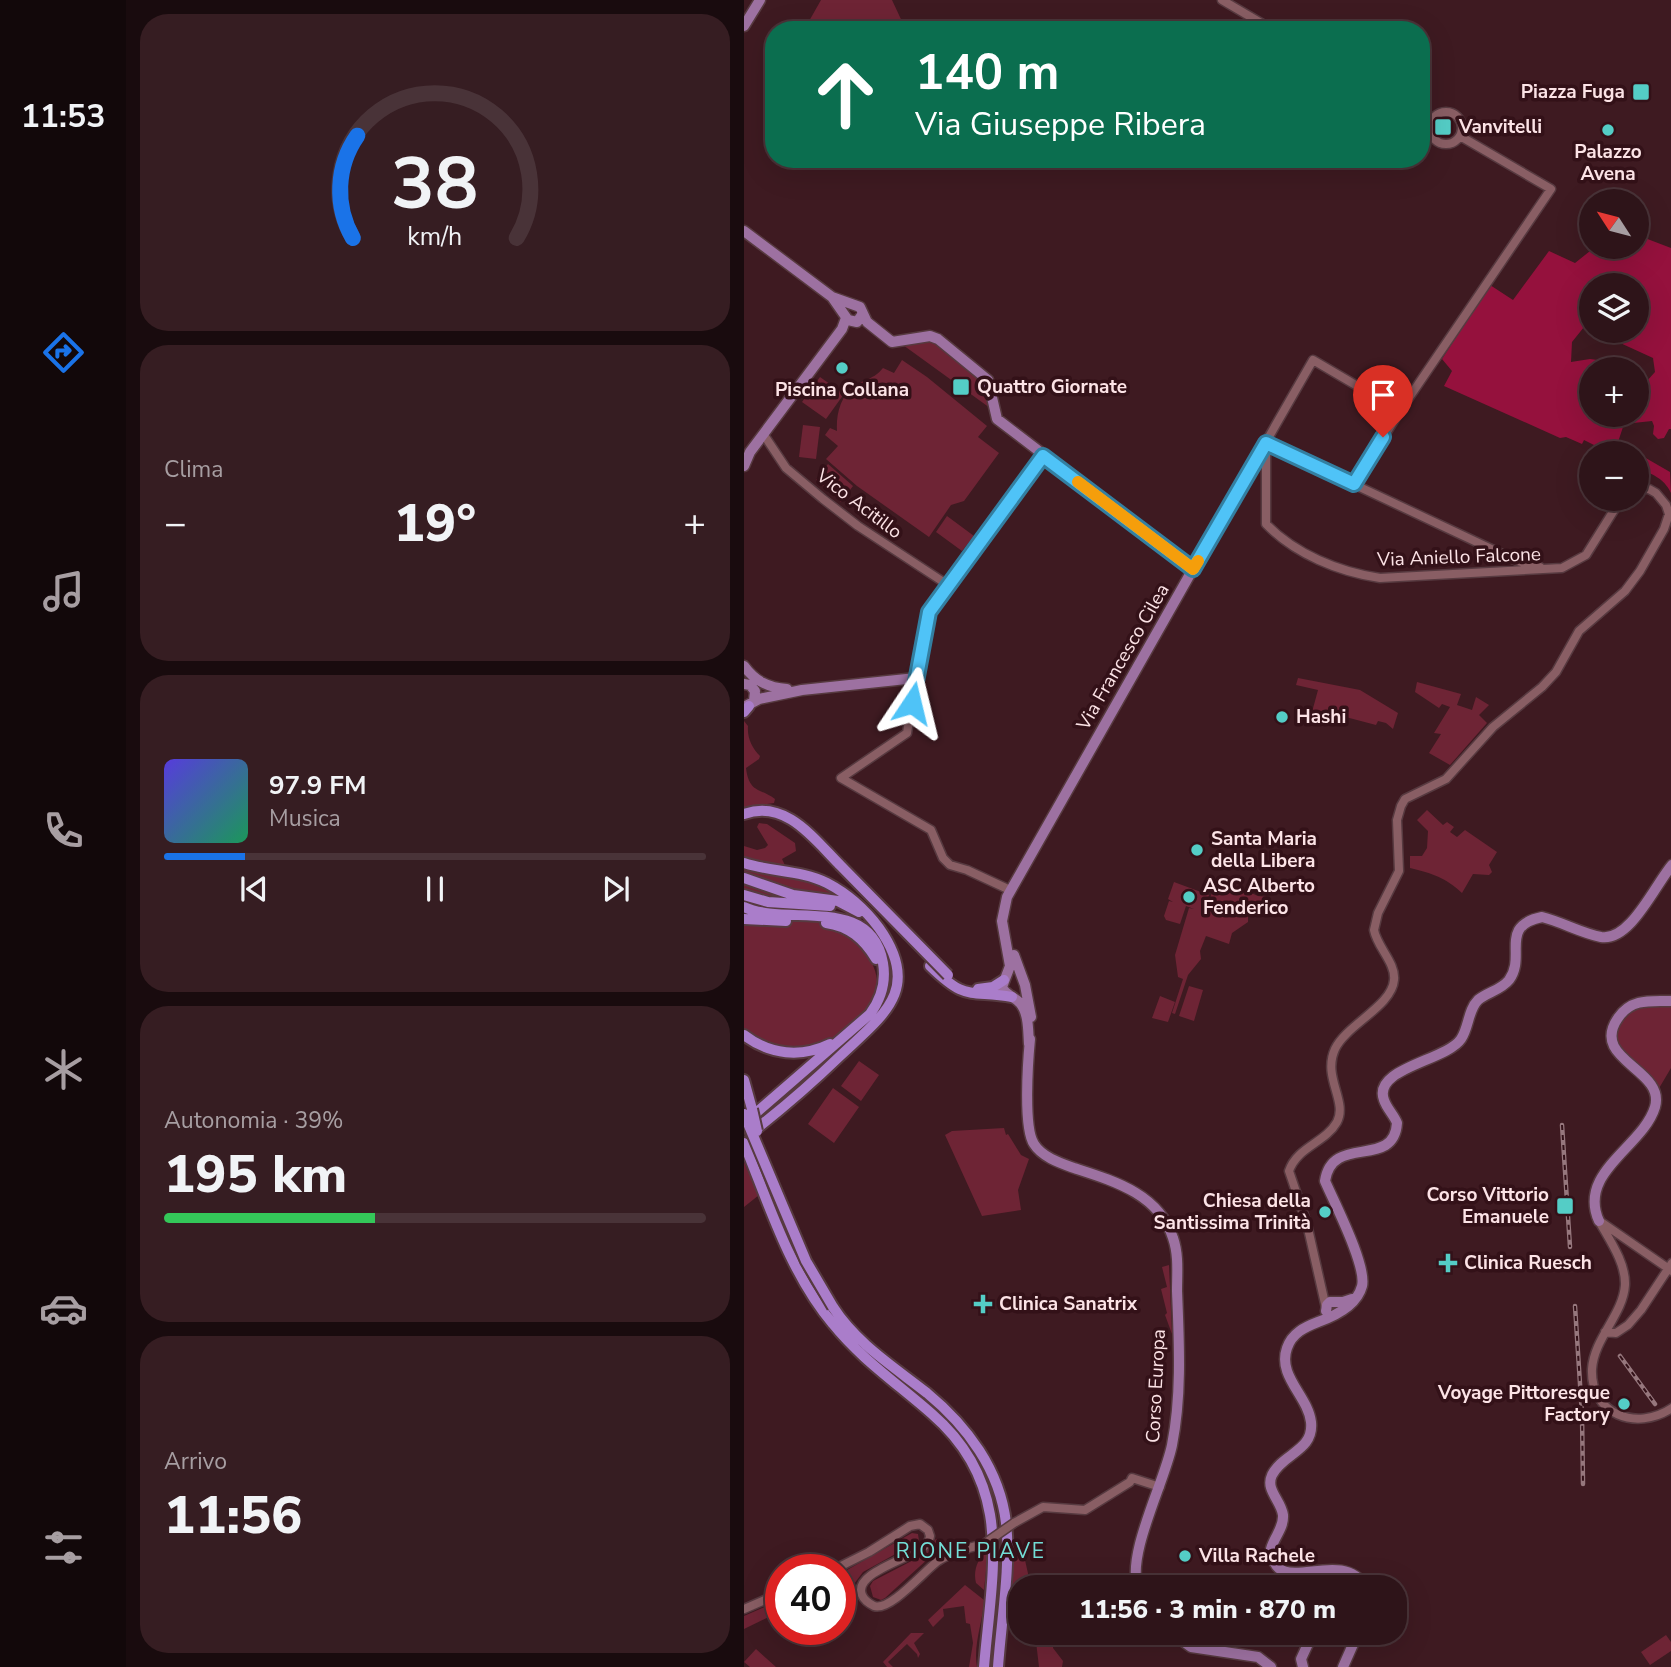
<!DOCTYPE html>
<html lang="it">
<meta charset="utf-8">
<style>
:root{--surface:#2e1419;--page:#361d22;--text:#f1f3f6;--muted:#a79ea2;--line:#493338;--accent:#1a73e8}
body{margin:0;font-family:"Nunito Sans",sans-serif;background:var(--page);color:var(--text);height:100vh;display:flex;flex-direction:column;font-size:26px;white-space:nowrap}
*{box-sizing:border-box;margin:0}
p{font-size:23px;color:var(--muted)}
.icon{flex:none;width:38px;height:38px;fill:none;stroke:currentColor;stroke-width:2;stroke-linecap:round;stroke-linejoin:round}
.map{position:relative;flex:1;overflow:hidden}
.drawer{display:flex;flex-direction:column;gap:14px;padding:14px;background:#190b0e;width:618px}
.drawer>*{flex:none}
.hud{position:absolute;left:21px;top:21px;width:665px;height:147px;border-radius:28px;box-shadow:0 7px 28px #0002,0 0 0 2px var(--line);background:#0b6e4f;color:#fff;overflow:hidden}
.needle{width:46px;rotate:306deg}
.tools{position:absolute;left:835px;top:189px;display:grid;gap:14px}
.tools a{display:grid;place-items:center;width:70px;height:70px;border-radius:50%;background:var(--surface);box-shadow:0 7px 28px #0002,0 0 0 2px var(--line);font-size:35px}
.speed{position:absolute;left:21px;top:1554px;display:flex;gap:14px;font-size:35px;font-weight:700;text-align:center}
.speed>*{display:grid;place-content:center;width:91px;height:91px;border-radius:50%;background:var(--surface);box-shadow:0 7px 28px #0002,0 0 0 2px var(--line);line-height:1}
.speed .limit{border:10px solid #d22;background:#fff;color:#111}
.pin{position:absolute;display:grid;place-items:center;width:60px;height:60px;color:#fff;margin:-72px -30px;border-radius:50% 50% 50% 0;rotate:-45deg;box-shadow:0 0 7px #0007}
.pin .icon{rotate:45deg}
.me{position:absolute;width:77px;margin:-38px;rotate:10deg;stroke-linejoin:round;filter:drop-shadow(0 0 5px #0008)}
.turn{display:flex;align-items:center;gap:24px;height:147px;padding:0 35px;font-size:32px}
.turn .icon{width:91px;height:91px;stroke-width:2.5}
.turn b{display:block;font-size:49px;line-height:60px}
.big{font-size:52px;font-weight:800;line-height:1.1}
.drawer .card{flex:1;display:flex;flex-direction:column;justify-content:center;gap:10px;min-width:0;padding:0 24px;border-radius:28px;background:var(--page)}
.drawer .dial{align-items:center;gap:0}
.dial svg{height:182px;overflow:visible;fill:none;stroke:var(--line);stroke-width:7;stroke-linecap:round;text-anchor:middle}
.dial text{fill:var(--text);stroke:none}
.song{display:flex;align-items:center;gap:21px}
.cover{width:84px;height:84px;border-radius:10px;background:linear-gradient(135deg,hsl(250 70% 55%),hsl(150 70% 35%))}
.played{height:7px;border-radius:4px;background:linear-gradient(90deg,var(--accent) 15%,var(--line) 15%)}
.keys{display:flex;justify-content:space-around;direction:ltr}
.heat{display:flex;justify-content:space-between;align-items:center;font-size:38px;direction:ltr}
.charge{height:10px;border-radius:5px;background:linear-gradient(90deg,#34c759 39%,var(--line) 0)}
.trip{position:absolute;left:264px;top:1575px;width:399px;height:70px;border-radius:28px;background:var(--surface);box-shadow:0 7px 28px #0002,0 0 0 2px var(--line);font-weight:800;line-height:70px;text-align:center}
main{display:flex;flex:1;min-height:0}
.dock{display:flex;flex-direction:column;width:126px;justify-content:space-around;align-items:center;background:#12080a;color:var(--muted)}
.dock .icon{width:49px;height:49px}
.dock .current{color:var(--accent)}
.dock b{font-size:32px;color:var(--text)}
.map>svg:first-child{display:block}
</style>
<main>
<nav class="dock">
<b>11:53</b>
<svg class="icon current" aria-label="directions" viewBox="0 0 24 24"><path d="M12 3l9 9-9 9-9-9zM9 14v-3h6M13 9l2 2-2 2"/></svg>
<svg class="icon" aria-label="music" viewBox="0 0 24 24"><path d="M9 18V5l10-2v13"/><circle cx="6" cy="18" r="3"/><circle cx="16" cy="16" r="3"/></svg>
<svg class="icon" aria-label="phone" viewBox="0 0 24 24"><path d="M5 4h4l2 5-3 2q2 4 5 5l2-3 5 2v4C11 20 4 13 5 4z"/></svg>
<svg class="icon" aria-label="climate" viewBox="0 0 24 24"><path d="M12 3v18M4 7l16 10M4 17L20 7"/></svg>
<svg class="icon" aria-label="car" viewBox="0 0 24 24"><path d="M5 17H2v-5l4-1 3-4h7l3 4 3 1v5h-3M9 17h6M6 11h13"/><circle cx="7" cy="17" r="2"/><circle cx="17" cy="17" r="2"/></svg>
<svg class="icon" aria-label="filters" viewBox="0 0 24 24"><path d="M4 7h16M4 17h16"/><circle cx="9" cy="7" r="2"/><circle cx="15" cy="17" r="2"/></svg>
</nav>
<section class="drawer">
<div class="card dial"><svg viewBox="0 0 100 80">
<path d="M14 69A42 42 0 1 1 86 69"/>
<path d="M14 69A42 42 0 0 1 16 24" stroke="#1a73e8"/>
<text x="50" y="56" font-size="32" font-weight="700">38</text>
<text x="50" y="72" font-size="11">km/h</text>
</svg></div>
<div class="card"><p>Clima</p>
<div class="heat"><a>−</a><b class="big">19°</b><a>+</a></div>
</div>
<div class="card">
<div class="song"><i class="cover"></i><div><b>97.9 FM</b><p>Musica</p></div></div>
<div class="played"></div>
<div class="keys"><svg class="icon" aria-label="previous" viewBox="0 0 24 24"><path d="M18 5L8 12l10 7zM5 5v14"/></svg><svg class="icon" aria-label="pause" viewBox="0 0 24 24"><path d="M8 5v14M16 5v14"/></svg><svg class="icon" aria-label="next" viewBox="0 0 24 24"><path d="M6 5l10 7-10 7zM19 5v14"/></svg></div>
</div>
<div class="card"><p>Autonomia · 39%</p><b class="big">195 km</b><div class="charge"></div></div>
<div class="card"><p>Arrivo</p><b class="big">11:56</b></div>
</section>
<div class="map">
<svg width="928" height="1667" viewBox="0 0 928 1667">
<rect width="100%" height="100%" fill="#3e1a21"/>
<path fill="#6e2435" d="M 77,0 L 148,0 L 162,30 L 60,30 Z
M 188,341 L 242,383 L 246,408 L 159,345 Z
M 158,360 L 183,377 L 243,426 L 234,437 L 255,453 L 220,501 L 207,505 L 185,537 L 113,486 L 82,459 L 94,446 L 81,435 L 86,428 L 93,431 C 92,415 96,396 111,386 C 122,378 129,380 139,368 L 150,373 Z
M 76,377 L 100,394 L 82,419 L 58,402 Z
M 59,425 L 76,427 L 72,459 L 55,457 Z
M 84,464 L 109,486 L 97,502 L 72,480 Z
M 203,516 L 230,536 L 218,551 L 192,532 Z
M 554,678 L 616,690 L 654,713 L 649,729 L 642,723 L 634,721 L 632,725 L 594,715 L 593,718 L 568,712 L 574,690 L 552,685 Z
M 673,682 L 717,694 L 713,705 L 728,710 L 732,697 L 745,705 L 735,715 L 743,723 L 706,765 L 685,753 L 697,734 L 690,733 L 706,707 L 698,704 L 695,708 L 671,692 Z
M 0,721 L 4,726 C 3,738 8,748 16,756 L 15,759 L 2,768 C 5,793 16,788 31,799 L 30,803 L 9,806 L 0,810 Z
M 683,810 L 699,825 L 703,822 L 710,827 L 706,832 L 713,837 L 721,830 L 753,852 L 745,865 L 748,872 L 745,875 L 729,874 L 718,893 C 702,878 688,873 666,868 L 666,856 L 678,856 L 683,848 L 684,831 L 673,820 Z
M 15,823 L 23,824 L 51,843 L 52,851 L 38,859 L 46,876 L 68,881 L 90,894 L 77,927 C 94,928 108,935 118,948 C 150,987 127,1017 90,1038 C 79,1044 66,1050 54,1051 C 35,1051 15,1040 0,1029 L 0,846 L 13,850 L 21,848 L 24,845 L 13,827 Z
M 474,878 L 514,896 L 523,897 L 521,904 L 516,902 L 504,916 L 504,922 L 488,933 L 485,944 L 462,936 L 456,951 L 457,959 L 444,975 L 431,1014 L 428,1013 L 439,979 L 434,977 L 431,955 L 445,908 L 450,909 L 442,906 L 436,924 L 422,920 L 420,916 L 425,901 L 429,902 L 424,899 L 430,882 L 465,895 L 460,913 Z
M 445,986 L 459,990 L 450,1021 L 435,1016 Z
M 416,996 L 431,1002 L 424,1022 L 408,1018 Z
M 927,1004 L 927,1068 L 914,1090 C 903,1078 885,1065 877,1050 C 865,1030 880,1011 900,1005 C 908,1003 919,1004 927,1004 Z
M 115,1061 L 135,1075 L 117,1101 L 97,1086 Z
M 89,1088 L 115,1107 L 90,1143 L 64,1124 Z
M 260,1128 L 262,1135 L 264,1134 L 277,1155 L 285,1159 L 274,1190 L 277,1210 L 238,1216 L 201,1135 L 208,1131 Z
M 0,1162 L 15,1195 L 0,1207 Z
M 425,1265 L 428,1334 L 421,1315 L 423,1313 L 417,1289 L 423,1287 L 418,1267 Z
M 168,1533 L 174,1534 L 175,1541 L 119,1572 L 101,1596 L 103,1599 L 96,1605 L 96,1574 Z
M 192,1539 L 203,1547 L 186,1557 L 141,1598 L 137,1600 L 129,1597 L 126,1586 L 129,1581 L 181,1554 Z
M 244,1552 L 240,1590 L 232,1583 C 229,1572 233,1557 244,1552 Z
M 268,1554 L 281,1560 L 287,1587 L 276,1587 L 276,1606 L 265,1606 Z
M 221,1585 L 240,1600 C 239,1622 229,1644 233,1667 L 225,1667 L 229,1643 L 226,1624 L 222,1623 L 220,1606 L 199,1609 L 200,1616 L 189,1627 L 184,1620 Z
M 37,1600 L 37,1629 L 31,1614 L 0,1629 L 0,1616 Z
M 167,1633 L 180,1633 L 170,1643 L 176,1654 L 174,1658 L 173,1654 L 163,1644 L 144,1662 L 149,1667 L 143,1667 L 139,1662 Z
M 291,1633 L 310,1633 L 309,1648 L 319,1661 L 318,1667 L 295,1667 Z
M 922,1635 L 927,1642 L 927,1651 L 906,1665 L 897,1652 Z
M 12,1649 L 32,1667 L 6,1667 L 0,1662 Z"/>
<path fill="#95113d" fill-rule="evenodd" d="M 893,235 L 927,248 L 927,429 L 925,429 L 920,438 L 914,439 L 909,434 L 910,426 L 908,421 L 880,424 L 874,442 L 926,472 L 927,493 C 920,478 908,474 893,468 L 892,453 L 852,453 L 854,447 L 840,440 L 838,444 L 822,437 L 816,438 L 700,386 L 708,371 L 698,359 L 746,285 L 769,300 L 805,251 L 831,263 L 851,247 L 892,247 ZM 847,285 L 892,285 L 892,331 L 850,331 L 909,358 L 911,372 L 902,382 L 893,379 L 892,415 L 847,415 L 847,369 L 864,369 L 861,361 L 846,359 L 827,362 L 828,342 L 840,327 L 847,330 Z"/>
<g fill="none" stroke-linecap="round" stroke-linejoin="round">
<defs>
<path id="minor" d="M 478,0 L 529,30
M686 128a16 16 0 1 1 32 0a16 16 0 1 1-32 0Z
M 677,115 L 687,120
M 20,435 L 42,468 L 79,499 L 114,526 L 204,585
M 522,443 L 522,524 C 551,554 595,572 636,578 L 818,568 L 842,555 L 877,499
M 522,443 L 773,561 L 796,567
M 610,484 L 656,411 L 807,189 L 716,136
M 449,569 L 569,360 L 656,411
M 172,678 L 163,733 L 97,778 L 187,830 L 199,858 L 206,865 L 223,870 L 266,890
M 855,1221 C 865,1239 882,1263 881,1285 C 879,1315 850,1338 848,1369 C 846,1414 892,1432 928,1408
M 857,1222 L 928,1271
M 582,1308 L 563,1224 L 545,1171 C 553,1147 581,1143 593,1122 C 604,1101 578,1077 591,1049 C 602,1025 648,1006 650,980 C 652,963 633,947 630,930 L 634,913 L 655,871 L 653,820 L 657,806 L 661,799 L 702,779 L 749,727 L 798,687 L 812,672 L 835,631 L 881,591 L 896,571 L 920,529 L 925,514 L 922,505 L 912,493 L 905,489 L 892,489
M 861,1332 L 872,1333 L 884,1325 L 897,1310 L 928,1263
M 270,1523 L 299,1507 L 341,1510 L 386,1482 L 388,1478 L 416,1487
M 89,1570 L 125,1552 L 166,1526 L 176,1524 L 184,1530 L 186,1536 C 185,1540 185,1542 182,1545 C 170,1558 108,1572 118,1595 C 120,1600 126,1604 130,1606 C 146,1612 181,1570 194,1561 C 208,1552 224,1548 240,1544
M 0,1609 L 37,1593"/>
<path id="major" d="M 0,26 L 16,0
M 0,231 L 88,297 L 104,320 L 113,322 L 118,315
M 88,297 L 116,307 L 123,322 L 148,342 L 186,336 L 194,339 L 244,380 L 253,419 L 449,569 L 263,897 L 258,921 L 266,966 L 258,987 C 262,996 270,996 276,1003 C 285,1013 284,1031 285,1044
M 0,466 L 6,452 L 98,329 L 102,318
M 0,666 C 11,681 24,688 43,689
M 0,684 L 6,685 L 11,691 L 10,701
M 0,707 L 15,699 L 58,690 L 172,678 L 185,613 L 299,456
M 270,955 L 281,985 L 287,1017
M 286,1039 C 284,1060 279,1128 290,1144 C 298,1157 316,1163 330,1168 C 370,1181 415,1194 429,1238 C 435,1255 433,1274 433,1291 C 435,1341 438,1395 428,1445 C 421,1481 382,1555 394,1587
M 855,1221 C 833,1172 899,1147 911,1107 C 922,1069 845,1060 874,1018 C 887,998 907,1001 928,1001
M 582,1311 L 583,1305 L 586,1302 L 599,1302 L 608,1299
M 448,1587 L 457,1581 L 504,1587
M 622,1587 C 594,1544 532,1602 527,1549 C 530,1537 540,1528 539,1515 C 537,1500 521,1490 528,1475 C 539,1453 570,1451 567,1422 C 564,1396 533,1376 543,1348 C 548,1333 561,1327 574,1322 C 591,1316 613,1305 618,1286 C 623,1266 590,1202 581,1181 C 588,1133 650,1170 653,1123 C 650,1115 643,1109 640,1100 C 628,1068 702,1061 717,1039 C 725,1027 724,1010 734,1000 C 744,992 757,990 765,980 C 783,956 754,926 798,917 C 818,922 837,933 857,937 C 886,942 911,885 928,865
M 428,1633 L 447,1647 L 514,1657 L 527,1667
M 446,1633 L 453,1642 L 462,1648
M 559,1667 L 557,1659 L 569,1633
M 599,1667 L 614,1633"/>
<path id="highway" d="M 0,712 L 5,706
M 0,814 C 42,799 70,839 96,865
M 0,863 C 27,872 57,870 83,883 C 104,894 121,909 135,928 C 179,990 138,1016 96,1056 C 67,1084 38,1109 7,1133
M 0,878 L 49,895 L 94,901 L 115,912
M 0,895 L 24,902 L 86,906
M 0,907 C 43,927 127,894 139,963 C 142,981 137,999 126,1014 L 5,1119
M 0,919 L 42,921
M 82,923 C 105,926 120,939 132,959
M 186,966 C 222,1001 223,990 268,997
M 234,989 L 249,987 L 260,980
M 0,1035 C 26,1055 57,1058 86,1044
M 0,1080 L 8,1109
M 0,1143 C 25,1204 46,1273 89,1324 C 117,1359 154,1384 188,1414 C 271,1486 248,1571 240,1667
M 89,1307 C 112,1343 150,1367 183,1393 C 223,1426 256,1470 262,1523 C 267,1564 257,1624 254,1667"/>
</defs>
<use href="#minor" stroke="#573a40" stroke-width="11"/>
<use href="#major" stroke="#573a40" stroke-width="13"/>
<use href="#highway" stroke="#573a40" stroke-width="14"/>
<use href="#minor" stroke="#895e64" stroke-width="8"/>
<use href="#major" stroke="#9d71a1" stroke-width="10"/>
<use href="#highway" stroke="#aa7dca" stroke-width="10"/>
<defs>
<path id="rail" d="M 818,1125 L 826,1247
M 831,1306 L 838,1415 L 839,1484
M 876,1356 L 911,1404"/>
</defs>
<use href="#rail" stroke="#96777d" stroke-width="4.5"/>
<use href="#rail" stroke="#331118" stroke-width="2" stroke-dasharray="5" stroke-linecap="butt"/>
<defs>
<path id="minor-bridge" d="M 240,1544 L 270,1523"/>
<path id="highway-bridge" d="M 96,865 L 204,975
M 8,1109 L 13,1131
M 0,1114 L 62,1261 L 89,1307"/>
</defs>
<use href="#minor-bridge" stroke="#573a40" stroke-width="11" stroke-linecap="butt"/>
<use href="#highway-bridge" stroke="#573a40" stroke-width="14" stroke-linecap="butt"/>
<use href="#minor-bridge" stroke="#895e64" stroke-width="8"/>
<use href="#highway-bridge" stroke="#aa7dca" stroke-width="10"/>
</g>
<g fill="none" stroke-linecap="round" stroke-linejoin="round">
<defs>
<path id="route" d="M 168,703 L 185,612 L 299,456 L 449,569 L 522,443 L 610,484 L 639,437"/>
</defs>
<use href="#route" stroke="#337fa1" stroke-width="18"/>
<use href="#route" stroke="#4fc3f7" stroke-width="12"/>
<path stroke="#f59e0b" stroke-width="12" d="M 334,482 L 449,569 L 454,561"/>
</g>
<g fill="#54cdc6" stroke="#331118" stroke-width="2.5">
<rect x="888" y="83" width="18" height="18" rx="3.5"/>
<rect x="690" y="118" width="18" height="18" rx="3.5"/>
<circle cx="864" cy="130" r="7"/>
<circle cx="98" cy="368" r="7"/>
<rect x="208" y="378" width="18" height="18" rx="3.5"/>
<circle cx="538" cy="717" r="7"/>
<circle cx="453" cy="850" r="7"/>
<circle cx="445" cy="897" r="7"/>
<rect x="812" y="1197" width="18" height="18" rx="3.5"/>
<circle cx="581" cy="1212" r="7"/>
<path d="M700.5 1252.5h7v7h7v7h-7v7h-7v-7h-7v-7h7z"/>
<path d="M235.5 1293.5h7v7h7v7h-7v7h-7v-7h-7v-7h7z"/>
<circle cx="880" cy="1404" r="7"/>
<circle cx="441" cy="1556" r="7"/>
</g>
<g text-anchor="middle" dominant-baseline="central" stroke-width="7" stroke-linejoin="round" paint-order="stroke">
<g font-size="19" font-weight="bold" fill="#fce3e6" stroke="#331118" text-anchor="start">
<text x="881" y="92" text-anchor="end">Piazza Fuga</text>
<text x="715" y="127">Vanvitelli</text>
<text x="864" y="152" text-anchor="middle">Palazzo<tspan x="864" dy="22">Avena</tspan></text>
<text x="233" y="387">Quattro Giornate</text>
<text x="98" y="390" text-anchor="middle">Piscina Collana</text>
<text x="552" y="717">Hashi</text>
<text x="467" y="839">Santa Maria<tspan x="467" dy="22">della Libera</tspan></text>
<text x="459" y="886">ASC Alberto<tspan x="459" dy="22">Fenderico</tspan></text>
<text x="805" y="1195" text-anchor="end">Corso Vittorio<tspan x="805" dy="22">Emanuele</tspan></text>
<text x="567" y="1201" text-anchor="end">Chiesa della<tspan x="567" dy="22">Santissima Trinità</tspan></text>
<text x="720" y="1263">Clinica Ruesch</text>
<text x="255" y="1304">Clinica Sanatrix</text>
<text x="866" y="1393" text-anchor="end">Voyage Pittoresque<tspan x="866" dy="22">Factory</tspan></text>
<text x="455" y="1556">Villa Rachele</text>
</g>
<g font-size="19" fill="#fce3e6" stroke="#331118">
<text transform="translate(115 504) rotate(37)">Vico Acitillo</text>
<text transform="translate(715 557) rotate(-2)">Via Aniello Falcone</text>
<text transform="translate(379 657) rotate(-60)">Via Francesco Cilea</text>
<text transform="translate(412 1386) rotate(-87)">Corso Europa</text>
</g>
<g font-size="21" letter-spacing="2" fill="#73ded7" stroke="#331118">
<text x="227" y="1551">RIONE PIAVE</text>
</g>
</g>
</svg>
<div class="tools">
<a><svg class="needle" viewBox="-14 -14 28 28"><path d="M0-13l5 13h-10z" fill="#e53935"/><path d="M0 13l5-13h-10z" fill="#a79ea2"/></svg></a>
<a><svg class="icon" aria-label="layers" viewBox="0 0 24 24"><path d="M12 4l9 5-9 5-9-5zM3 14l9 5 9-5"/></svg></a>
<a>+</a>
<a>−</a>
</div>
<div class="speed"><div class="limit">40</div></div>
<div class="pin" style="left:639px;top:437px;background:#d93025"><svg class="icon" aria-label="arrive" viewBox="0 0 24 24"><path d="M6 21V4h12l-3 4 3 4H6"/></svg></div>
<svg class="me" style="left:168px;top:703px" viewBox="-20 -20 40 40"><path d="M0-17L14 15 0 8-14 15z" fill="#4fc3f7" stroke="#fff" stroke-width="4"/></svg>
<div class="trip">11:56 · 3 min · 870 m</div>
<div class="hud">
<div class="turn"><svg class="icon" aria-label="ahead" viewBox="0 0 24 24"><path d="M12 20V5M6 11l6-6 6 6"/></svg><div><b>140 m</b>Via Giuseppe Ribera</div></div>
</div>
</div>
</main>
